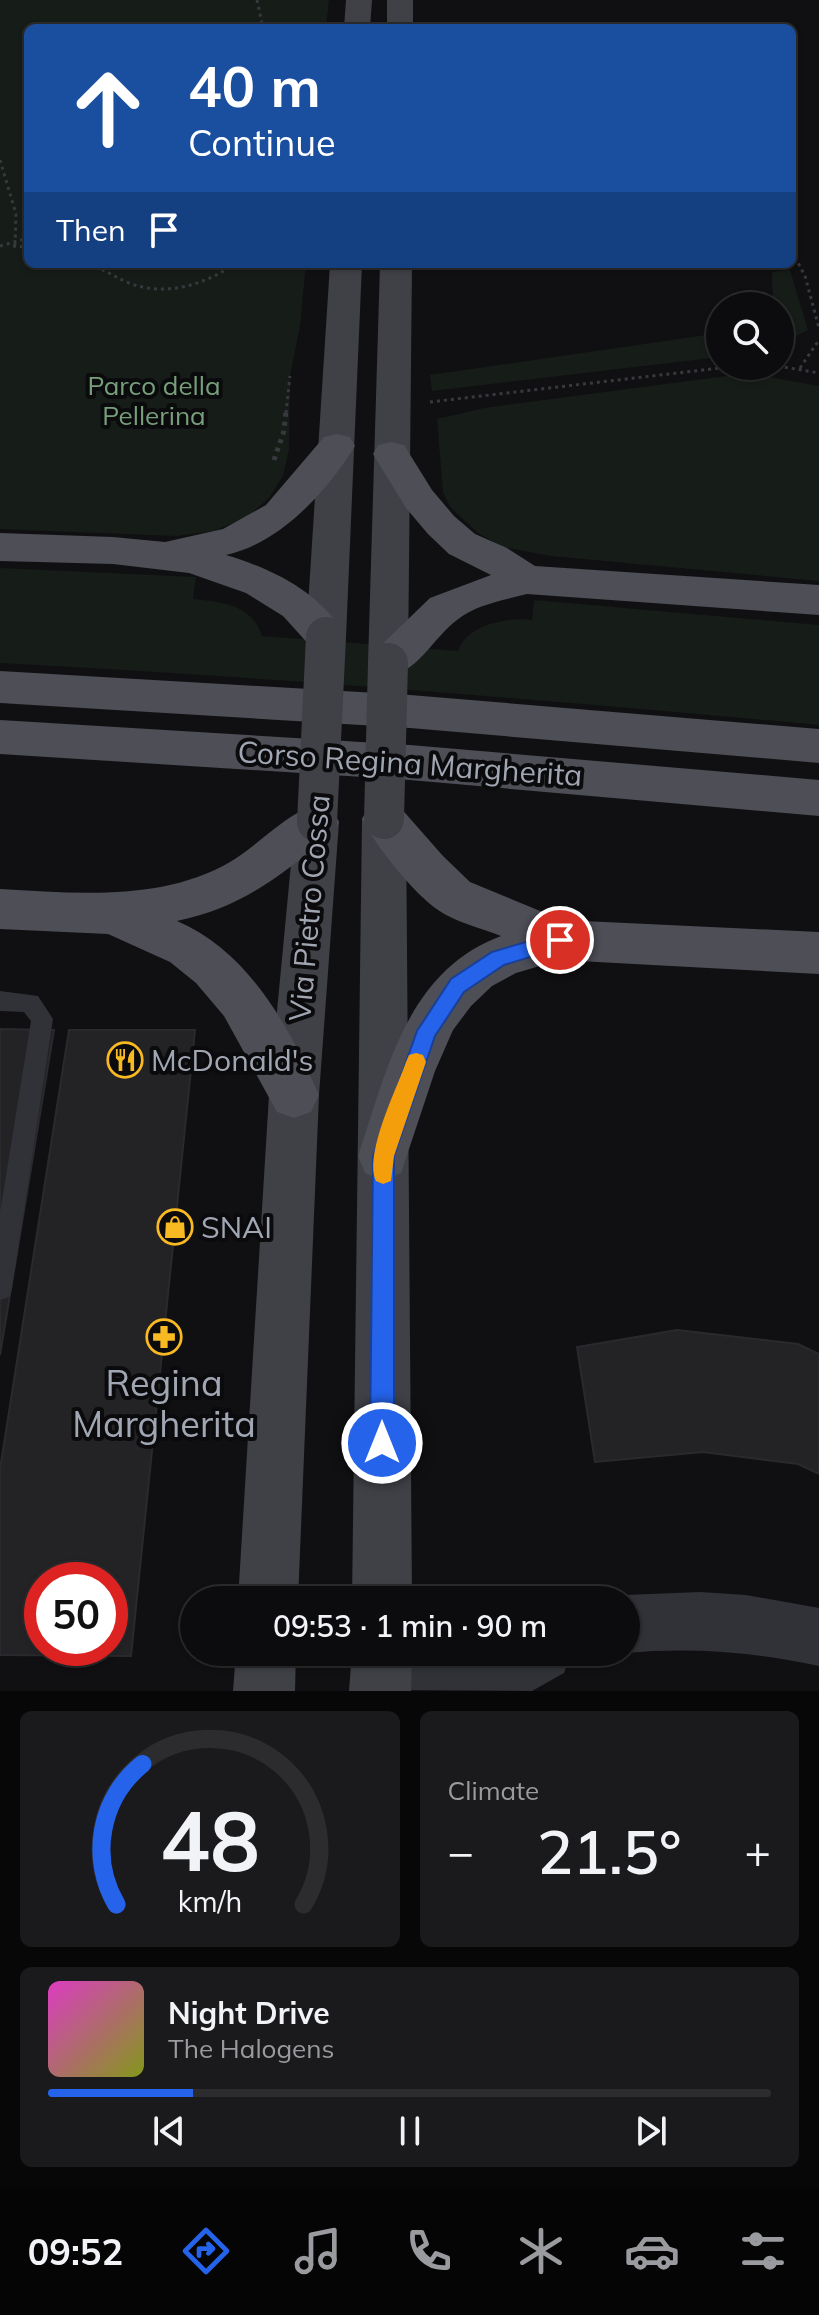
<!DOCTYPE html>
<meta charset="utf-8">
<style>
:root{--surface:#0c0c0e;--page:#1a1a1c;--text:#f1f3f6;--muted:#9a9b9e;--line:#2c2c2e;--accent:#2563eb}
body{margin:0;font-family:Mulish,sans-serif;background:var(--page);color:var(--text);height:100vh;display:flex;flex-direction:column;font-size:30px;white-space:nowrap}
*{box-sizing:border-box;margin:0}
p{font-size:26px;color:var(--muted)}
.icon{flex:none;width:44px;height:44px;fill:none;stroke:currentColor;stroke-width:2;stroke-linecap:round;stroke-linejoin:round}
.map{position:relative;height:1691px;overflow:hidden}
.details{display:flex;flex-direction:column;gap:20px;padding:20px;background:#070708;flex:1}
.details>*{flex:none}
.banner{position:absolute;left:24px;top:24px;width:772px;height:244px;border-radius:12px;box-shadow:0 2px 6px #0004,0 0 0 2px var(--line);background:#1a4fa0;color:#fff;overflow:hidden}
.buttons{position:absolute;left:706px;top:292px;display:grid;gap:16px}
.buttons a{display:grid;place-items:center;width:88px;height:88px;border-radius:50%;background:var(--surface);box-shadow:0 2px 6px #0004,0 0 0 2px var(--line);font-size:40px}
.speed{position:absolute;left:24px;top:1562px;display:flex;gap:16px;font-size:40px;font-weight:700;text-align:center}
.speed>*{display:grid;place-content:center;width:104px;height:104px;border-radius:50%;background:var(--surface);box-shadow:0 2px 6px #0004,0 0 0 2px var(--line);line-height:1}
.speed .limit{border:12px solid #d22;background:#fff;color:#111}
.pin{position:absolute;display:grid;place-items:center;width:68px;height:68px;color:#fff;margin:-34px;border:4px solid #fff;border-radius:50%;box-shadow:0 2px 8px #0007}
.me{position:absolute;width:88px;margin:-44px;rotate:0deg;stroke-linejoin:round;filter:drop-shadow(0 0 6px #0008)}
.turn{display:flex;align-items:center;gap:28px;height:168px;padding:0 32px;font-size:36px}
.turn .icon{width:104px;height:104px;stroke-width:2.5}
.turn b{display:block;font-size:56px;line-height:68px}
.then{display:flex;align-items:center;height:76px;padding:0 32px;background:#0003;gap:16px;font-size:30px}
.big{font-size:60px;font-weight:600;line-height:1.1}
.details .card{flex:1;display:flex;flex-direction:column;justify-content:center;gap:12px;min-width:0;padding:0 28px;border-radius:12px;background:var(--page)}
.details .dial{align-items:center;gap:0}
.dial svg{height:208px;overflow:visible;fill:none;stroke:var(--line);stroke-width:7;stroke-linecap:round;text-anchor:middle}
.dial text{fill:var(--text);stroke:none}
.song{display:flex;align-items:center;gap:24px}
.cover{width:96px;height:96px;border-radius:12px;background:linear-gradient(135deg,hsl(310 70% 55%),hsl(70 70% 35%))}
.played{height:8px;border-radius:4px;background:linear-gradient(90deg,var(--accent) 20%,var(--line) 20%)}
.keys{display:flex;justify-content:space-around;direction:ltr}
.heat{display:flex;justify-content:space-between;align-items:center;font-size:44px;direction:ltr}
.details .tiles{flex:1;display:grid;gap:20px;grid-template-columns:1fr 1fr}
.card:last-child{grid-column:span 2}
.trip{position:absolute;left:180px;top:1586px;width:460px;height:80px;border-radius:40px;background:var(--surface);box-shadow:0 2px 6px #0004,0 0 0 2px var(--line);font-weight:600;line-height:80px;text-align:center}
.tabs{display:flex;height:128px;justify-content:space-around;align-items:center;background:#050506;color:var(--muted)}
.tabs .icon{width:56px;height:56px}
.tabs .on{color:var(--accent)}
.tabs b{font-size:36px;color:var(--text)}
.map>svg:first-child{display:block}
</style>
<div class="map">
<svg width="819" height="1691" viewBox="0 0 819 1691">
<rect width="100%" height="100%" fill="#101012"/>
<path fill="#161c17" d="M 0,0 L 329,0 L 326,28 L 28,28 L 28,264 L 306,264 L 300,326 L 290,376 L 289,450 L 283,476 L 269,498 L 247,517 L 214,531 L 176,536 L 0,529 Z
M 790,270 L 808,330 L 780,344 L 780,306 L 773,306 L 772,272 Z
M 720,333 L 720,357 L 432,391 L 430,375 Z
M 758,375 L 819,386 L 819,581 L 551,556 L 503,547 L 478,533 L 451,508 L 443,492 L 437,419 L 484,408 L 726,376 Z
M 0,568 L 196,577 L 193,599 C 221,602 252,604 262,636 L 458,651 C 467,624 507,617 532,620 L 534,600 L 819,625 L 819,725 C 546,700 274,677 0,663 Z"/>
<path fill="#232326" stroke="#2a2a2e" stroke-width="2" fill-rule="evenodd" d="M 0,1029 L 54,1030 L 0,1355 Z
M 69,1030 L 195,1030 L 131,1656 L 0,1655 L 0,1469 ZM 42,1580 L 110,1580 L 110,1648 L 42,1648 Z
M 677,1330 L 798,1344 L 819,1354 L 819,1474 L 798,1464 L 703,1452 L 595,1462 L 577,1347 Z"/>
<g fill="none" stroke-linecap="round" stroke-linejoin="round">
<path stroke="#37393e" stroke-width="3" stroke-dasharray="3 4" stroke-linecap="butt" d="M 257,0 L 263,28
M 0,160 L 16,214 L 15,246
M 0,246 L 28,238
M 13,246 L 28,247
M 792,251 L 805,276 L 819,328
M 89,264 C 103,269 115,277 129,283 C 165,297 204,285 235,264
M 778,366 L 819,373
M 800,368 L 819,340
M 430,402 L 737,366
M 286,413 L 290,376"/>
<path stroke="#37393e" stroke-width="5" stroke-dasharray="4 5" stroke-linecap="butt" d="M 274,460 L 284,431 L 286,411"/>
<path fill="#313237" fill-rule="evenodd" d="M 0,991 L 38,996 L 53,1019 L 12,1288 L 9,1297 L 0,1300 L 0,1213 L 31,1021 L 24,1012 L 0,1011 Z"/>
<path fill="#313237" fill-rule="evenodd" d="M 700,1592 L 746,1595 L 819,1608 L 819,1666 C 754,1652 692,1647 626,1653 L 624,1652 L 626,1600 L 614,1600 L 626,1595 Z
M 357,1652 L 572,1652 L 564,1673 L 532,1691 L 382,1690 L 361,1682 L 353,1661 Z"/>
<path fill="#3f4147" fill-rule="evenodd" d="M 346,0 L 372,0 L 370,28 L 344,28 Z
M 387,0 L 413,0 L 413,28 L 387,28 Z
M 330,264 L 362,264 L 346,637 L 340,648 L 326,652 L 312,648 L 306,637 Z
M 380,264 L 412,264 L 408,663 L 402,674 L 388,679 L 374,674 L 368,663 Z
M 384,801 L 399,806 L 406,819 L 412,1600 L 352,1600 L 362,819 L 369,806 Z
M 317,804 L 332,809 L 339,822 L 319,1095 L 298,1600 L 238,1600 L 269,1095 L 295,822 L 302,809 Z
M 236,1652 L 296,1652 L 295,1691 L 233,1691 Z
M 352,1652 L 412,1652 L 411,1691 L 349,1691 Z"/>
<path fill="#4d4e56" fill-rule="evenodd" d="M 337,434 L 350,437 L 355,446 C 327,492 280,543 226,555 C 273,569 322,593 346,637 L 340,648 L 326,652 L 312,648 L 283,616 L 246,593 L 189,573 L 113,564 L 0,561 L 0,533 L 113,537 L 165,542 L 223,529 L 266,505 L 324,437 Z
M 391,442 L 404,445 L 432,490 L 454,516 L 475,534 L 507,548 L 535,566 L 819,585 L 819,615 L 527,594 C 504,600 475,605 457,620 C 430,640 411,686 374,674 L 368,663 L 374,652 L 430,598 L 491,575 L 449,554 L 428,534 L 406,508 L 373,454 L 378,445 Z
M 0,671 L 410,695 L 819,729 L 819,763 L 410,728 L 0,703 Z
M 0,720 L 410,745 L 819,780 L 819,816 L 410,780 L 0,754 Z
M 384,801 L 399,806 L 443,856 L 470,882 L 562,920 L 819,932 L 819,974 L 560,960 L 516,973 L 492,986 L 471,1006 L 453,1030 L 435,1071 L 401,1173 L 383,1181 L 365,1173 L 358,1156 C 387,1070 407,971 501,936 C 481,928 455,922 438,910 C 413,893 376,846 362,819 L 369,806 Z
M 317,804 L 332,809 L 339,822 L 332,835 C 280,875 244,907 177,921 C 249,952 289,1026 319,1095 L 311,1112 L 294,1118 L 277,1112 L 224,1016 L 196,983 L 170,962 L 108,934 L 0,929 L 0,889 C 76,893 161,902 230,862 C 260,844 284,815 317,804 Z"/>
<path stroke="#3f4147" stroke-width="40" d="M 384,819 L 388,663
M 317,822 L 326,637"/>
</g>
<path fill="#2563eb" stroke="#184099" stroke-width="2" d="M 560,932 L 566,934 L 569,940 L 566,946 L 504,965 L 464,992 L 435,1036 L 394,1156 L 394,1443 L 390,1452 L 382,1455 L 374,1452 L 370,1443 L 373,1156 L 417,1031 L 451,979 L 492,952 Z"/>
<path fill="#f59e0b" d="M 416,1053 L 423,1055 L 426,1062 L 394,1156 L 391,1181 L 383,1184 L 376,1181 C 364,1154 396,1091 406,1062 L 409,1055 Z"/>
<defs>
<symbol id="restaurant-ring" viewBox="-11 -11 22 22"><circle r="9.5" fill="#0b0b0d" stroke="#f8b922" stroke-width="1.5"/><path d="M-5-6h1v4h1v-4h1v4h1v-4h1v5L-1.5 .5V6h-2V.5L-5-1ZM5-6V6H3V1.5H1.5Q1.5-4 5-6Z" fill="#f8b922"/></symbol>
<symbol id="shop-ring" viewBox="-11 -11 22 22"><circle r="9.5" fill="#0b0b0d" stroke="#f8b922" stroke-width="1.5"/><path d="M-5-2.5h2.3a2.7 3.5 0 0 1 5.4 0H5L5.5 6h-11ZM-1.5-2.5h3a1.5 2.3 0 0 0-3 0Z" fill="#f8b922"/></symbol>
<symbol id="pharmacy-ring" viewBox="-11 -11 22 22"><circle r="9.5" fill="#0b0b0d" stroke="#f8b922" stroke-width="1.5"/><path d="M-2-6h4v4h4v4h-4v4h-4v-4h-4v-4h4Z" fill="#f8b922"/></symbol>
</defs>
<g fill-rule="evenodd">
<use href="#restaurant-ring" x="105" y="1040" width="40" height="40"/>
<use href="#shop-ring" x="155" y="1207" width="40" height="40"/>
<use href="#pharmacy-ring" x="144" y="1317" width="40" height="40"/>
</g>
<g text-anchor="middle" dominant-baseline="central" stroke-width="8" stroke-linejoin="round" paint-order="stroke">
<g font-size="26" fill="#779f7b" stroke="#0b0b0d">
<text x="154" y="385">Parco della<tspan x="154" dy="30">Pellerina</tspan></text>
</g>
<g font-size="30" fill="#a1a6b3" stroke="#0b0b0d">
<text transform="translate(410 763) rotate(4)">Corso Regina Margherita</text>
<text transform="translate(309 908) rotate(-85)">Via Pietro Cossa</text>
</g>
<g font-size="30" fill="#a1a6b3" stroke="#0b0b0d" text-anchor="start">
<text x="151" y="1060">McDonald's</text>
<text x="201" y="1227">SNAI</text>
</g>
<g font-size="36" fill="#a1a6b3" stroke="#0b0b0d">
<text x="164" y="1382">Regina<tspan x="164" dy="41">Margherita</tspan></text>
</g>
</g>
</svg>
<div class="buttons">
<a><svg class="icon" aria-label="search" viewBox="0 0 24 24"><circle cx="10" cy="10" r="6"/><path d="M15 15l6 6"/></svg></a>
</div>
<div class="speed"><div class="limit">50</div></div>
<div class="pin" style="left:560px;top:940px;background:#d93025"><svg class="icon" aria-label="arrive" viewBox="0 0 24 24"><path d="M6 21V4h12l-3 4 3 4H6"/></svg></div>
<svg class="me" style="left:382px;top:1443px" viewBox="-20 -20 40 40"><circle r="17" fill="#2563eb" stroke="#fff" stroke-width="3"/><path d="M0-11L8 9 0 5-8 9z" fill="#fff"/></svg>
<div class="trip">09:53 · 1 min · 90 m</div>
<div class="banner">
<div class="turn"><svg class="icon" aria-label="ahead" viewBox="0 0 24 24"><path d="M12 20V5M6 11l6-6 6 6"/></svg><div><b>40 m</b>Continue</div></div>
<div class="then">Then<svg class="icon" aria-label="arrive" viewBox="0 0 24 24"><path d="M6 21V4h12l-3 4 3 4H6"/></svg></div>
</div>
</div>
<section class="details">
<div class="tiles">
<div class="card dial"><svg viewBox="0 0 100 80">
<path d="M14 69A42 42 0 1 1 86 69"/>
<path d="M14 69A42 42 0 0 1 24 15" stroke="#2563eb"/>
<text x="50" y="56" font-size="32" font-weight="700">48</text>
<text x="50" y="72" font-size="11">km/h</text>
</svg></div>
<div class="card"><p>Climate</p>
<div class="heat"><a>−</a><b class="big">21.5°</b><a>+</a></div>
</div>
<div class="card">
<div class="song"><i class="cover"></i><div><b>Night Drive</b><p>The Halogens</p></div></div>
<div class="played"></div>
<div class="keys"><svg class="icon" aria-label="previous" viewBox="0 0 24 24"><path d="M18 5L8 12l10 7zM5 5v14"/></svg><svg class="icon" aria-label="pause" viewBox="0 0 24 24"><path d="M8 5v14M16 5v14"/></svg><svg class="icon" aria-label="next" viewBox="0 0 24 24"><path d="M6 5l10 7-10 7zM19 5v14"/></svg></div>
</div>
</div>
</section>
<nav class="tabs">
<b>09:52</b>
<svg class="icon on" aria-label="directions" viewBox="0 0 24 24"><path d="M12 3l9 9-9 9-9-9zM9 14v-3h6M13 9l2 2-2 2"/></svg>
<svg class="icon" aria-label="music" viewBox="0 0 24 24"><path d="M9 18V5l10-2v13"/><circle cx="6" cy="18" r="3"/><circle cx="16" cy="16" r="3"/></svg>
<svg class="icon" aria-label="phone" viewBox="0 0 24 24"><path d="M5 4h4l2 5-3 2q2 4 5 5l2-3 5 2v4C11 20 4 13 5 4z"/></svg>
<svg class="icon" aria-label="climate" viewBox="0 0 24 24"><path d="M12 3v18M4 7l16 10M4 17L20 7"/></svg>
<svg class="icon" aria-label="car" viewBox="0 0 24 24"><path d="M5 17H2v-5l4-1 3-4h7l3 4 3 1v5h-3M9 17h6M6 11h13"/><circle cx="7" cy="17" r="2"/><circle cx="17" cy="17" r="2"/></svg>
<svg class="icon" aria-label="filters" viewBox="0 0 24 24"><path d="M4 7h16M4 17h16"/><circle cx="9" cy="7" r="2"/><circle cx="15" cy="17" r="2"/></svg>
</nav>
